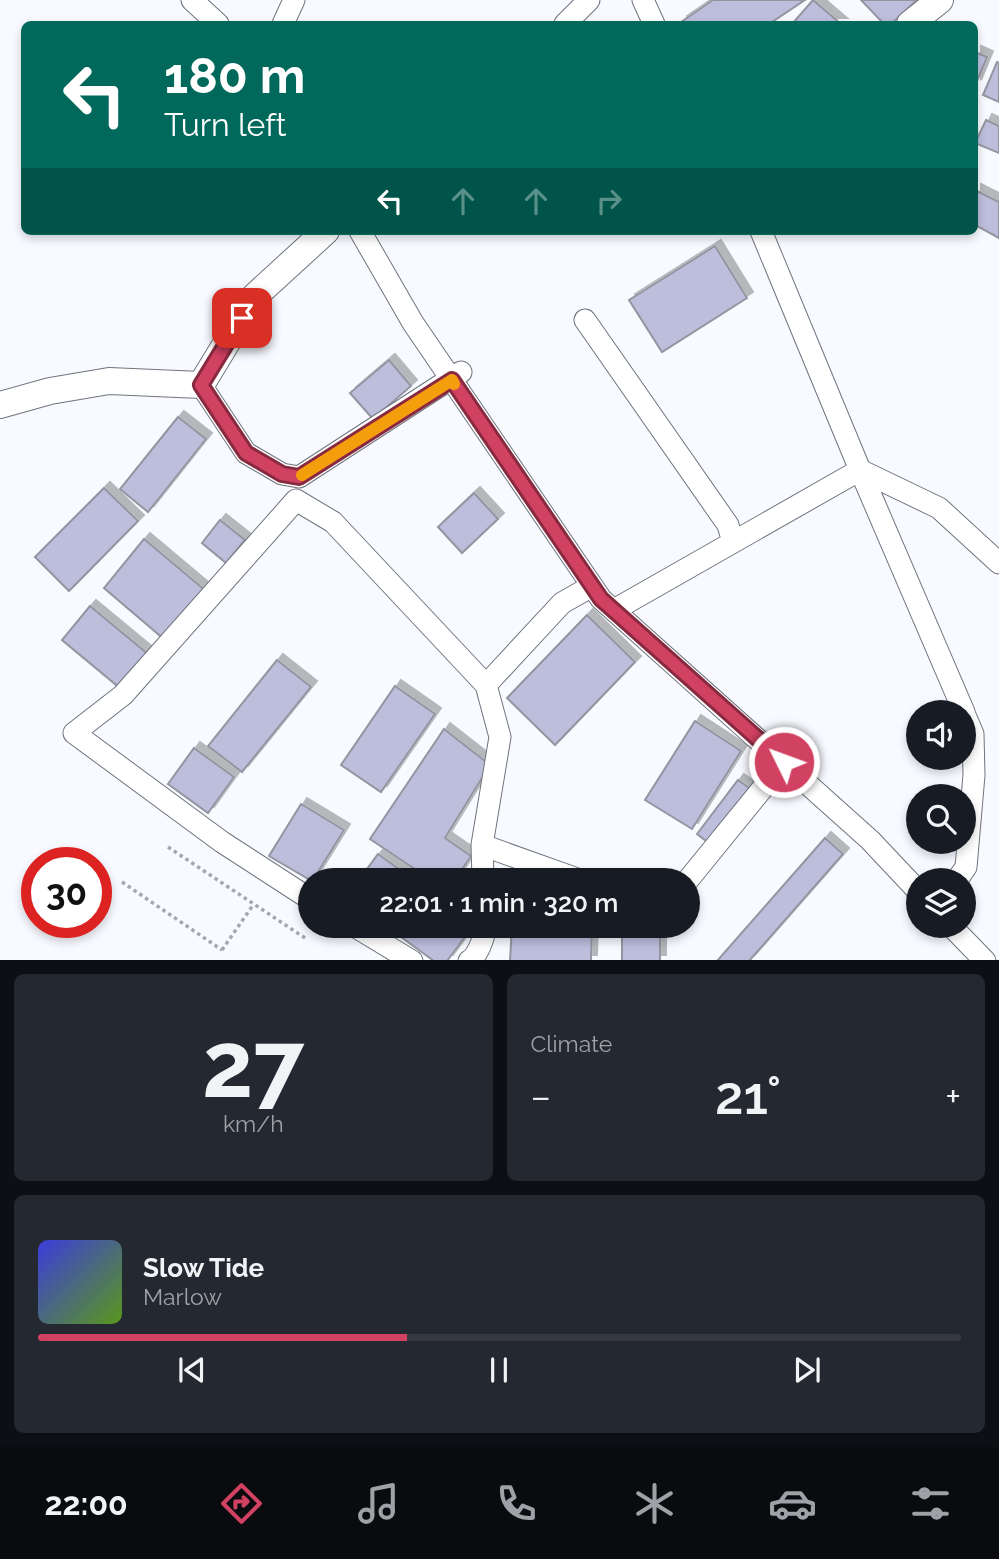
<!DOCTYPE html>
<meta charset="utf-8">
<style>
:root{--surface:#171b24;--page:#242831;--text:#f1f3f6;--muted:#9ea1a6;--line:#363941;--accent:#d14161}
body{margin:0;font-family:Raleway,sans-serif;background:var(--page);color:var(--text);height:100vh;display:flex;flex-direction:column;font-size:26px;white-space:nowrap}
*{box-sizing:border-box;margin:0}
p{font-size:23px;color:var(--muted)}
.icon{flex:none;width:38px;height:38px;fill:none;stroke:currentColor;stroke-width:2;stroke-linecap:round;stroke-linejoin:round}
.map{position:relative;height:960px;overflow:hidden}
.panel{display:flex;flex-direction:column;gap:14px;padding:14px;background:#0d0f14;flex:1}
.panel>*{flex:none}
.hud{position:absolute;left:21px;top:21px;width:957px;height:214px;border-radius:10px;box-shadow:0 4px 10px #0003;background:#00695c;color:#fff;overflow:hidden}
.tools{position:absolute;left:906px;top:700px;display:grid;gap:14px}
.tools a{display:grid;place-items:center;width:70px;height:70px;border-radius:50%;background:var(--surface);box-shadow:0 4px 10px #0003;font-size:35px}
.speed{position:absolute;left:21px;top:847px;display:flex;gap:14px;font-size:35px;font-weight:700;text-align:center}
.speed>*{display:grid;place-content:center;width:91px;height:91px;border-radius:50%;background:var(--surface);box-shadow:0 4px 10px #0003;line-height:1}
.speed .limit{border:10px solid #d22;background:#fff;color:#111}
.pin{position:absolute;display:grid;place-items:center;width:60px;height:60px;color:#fff;margin:-30px;border-radius:14px;box-shadow:0 4px 10px #0006}
.me{position:absolute;width:77px;margin:-38px;rotate:312deg;stroke-linejoin:round;filter:drop-shadow(0 0 5px #0008)}
.turn{display:flex;align-items:center;gap:24px;height:147px;padding:0 28px;font-size:32px}
.turn .icon{width:91px;height:91px;stroke-width:2.5}
.turn b{display:block;font-size:49px;line-height:60px}
.lanes{display:flex;align-items:center;height:66px;padding:0 28px;background:#0003;justify-content:center;gap:35px;direction:ltr}
.lanes .off{opacity:.35}
.big{font-size:52px;font-weight:600;line-height:1.1}
.panel .tile{flex:1;display:flex;flex-direction:column;justify-content:center;gap:10px;min-width:0;padding:0 24px;border-radius:10px;background:var(--page)}
.panel .dial{align-items:center;gap:0}
.dial b{font-size:91px;line-height:1}
.song{display:flex;align-items:center;gap:21px}
.cover{width:84px;height:84px;border-radius:10px;background:linear-gradient(135deg,hsl(240 70% 55%),hsl(90 70% 35%))}
.played{height:7px;border-radius:4px;background:linear-gradient(90deg,var(--accent) 40%,var(--line) 40%)}
.keys{display:flex;justify-content:space-around;direction:ltr}
.heat{display:flex;justify-content:space-between;align-items:center;font-size:38px;direction:ltr}
.panel .tiles{flex:1;display:grid;gap:14px;grid-template-columns:1fr 1fr}
.tile:last-child{grid-column:span 2}
.trip{position:absolute;left:298px;top:868px;width:402px;height:70px;border-radius:35px;background:var(--surface);box-shadow:0 4px 10px #0003;font-weight:600;line-height:70px;text-align:center}
.dock{display:flex;height:112px;justify-content:space-around;align-items:center;background:#090b0e;color:var(--muted)}
.dock .icon{width:49px;height:49px}
.dock .selected{color:var(--accent)}
.dock b{font-size:32px;color:var(--text)}
.map>svg:first-child{display:block}
</style>
<div class="map">
<svg width="999" height="961" viewBox="0 0 999 961">
<defs>
<filter id="shadow"><feDropShadow dx="6" dy="-6" stdDeviation="0" flood-color="#0004"/></filter>
</defs>
<rect width="100%" height="100%" fill="#f8faff"/>
<path fill="#bcbedc" stroke="#9495a0" stroke-width="2" filter="url(#shadow)" d="M 713,0 L 805,0 L 769,24 L 682,24 L 681,22 Z
M 813,0 L 841,24 L 792,24 Z
M 861,0 L 917,0 L 891,24 L 884,24 Z
M 975,52 L 987,57 L 975,86 Z
M 997,62 L 999,63 L 999,102 L 983,95 Z
M 986,120 L 999,126 L 999,153 L 975,143 Z
M 975,190 L 999,202 L 999,238 L 975,225 Z
M 715,246 L 747,298 L 662,352 L 629,300 Z
M 389,360 L 411,386 L 373,419 L 350,393 Z
M 178,417 L 206,439 L 148,512 L 120,489 Z
M 104,488 L 138,521 L 69,591 L 35,557 Z
M 474,493 L 498,519 L 462,553 L 438,527 Z
M 220,520 L 245,540 L 226,563 L 202,543 Z
M 144,539 L 206,591 L 165,640 L 104,588 Z
M 90,606 L 149,655 L 121,689 L 62,640 Z
M 587,615 L 635,662 L 555,745 L 507,698 Z
M 277,660 L 311,687 L 242,772 L 208,746 Z
M 395,686 L 435,714 L 381,792 L 341,765 Z
M 695,721 L 741,751 L 692,829 L 645,800 Z
M 444,729 L 490,765 L 445,838 L 471,856 L 455,880 L 431,880 L 370,839 Z
M 194,748 L 234,777 L 208,813 L 168,784 Z
M 738,780 L 752,790 L 710,844 L 697,834 Z
M 301,804 L 344,830 L 313,880 L 310,880 L 269,856 Z
M 825,838 L 843,854 L 749,961 L 717,961 Z
M 378,854 L 414,880 L 359,880 Z
M 386,926 L 473,926 L 447,961 L 434,961 Z
M 512,926 L 592,926 L 591,961 L 510,961 Z
M 622,926 L 660,926 L 660,961 L 622,961 Z"/>
<g fill="none" stroke-linecap="round" stroke-linejoin="round">
<defs>
<path id="minor" d="M 192,0 L 218,24
M 643,0 L 654,24
M 283,24 L 294,0
M 565,24 L 589,0
M 360,231 L 413,323 L 601,599 L 870,840 L 919,892
M 761,231 L 860,470 L 964,712
M 585,320 L 728,525 L 733,542
M 201,385 L 246,453 L 282,474 L 299,477 L 461,372
M 614,610 L 860,470 L 939,508 L 999,563
M 486,685 L 562,603 L 592,586
M 482,845 L 580,880
M 688,880 L 784,762
M 957,880 L 966,867 L 974,775 L 973,734 L 964,713
M 310,899 L 222,842 L 74,733 L 123,695 L 296,500 L 333,522 L 486,685 L 500,737 L 482,845 L 483,880
M 354,926 L 412,961
M 951,926 L 985,961
M 469,961 C 478,956 485,936 485,926"/>
<path id="major" d="M 910,24 L 940,0
M 0,405 L 50,391 L 109,381 L 201,385 L 255,296 L 326,231"/>
</defs>
<use href="#minor" stroke="#6e747d" stroke-width="23"/>
<use href="#major" stroke="#6e747d" stroke-width="28"/>
<path stroke="#a5a7ac" stroke-width="3.5" stroke-dasharray="3.5 3.5" stroke-linecap="butt" d="M 168,847 L 305,938
M 122,882 L 222,950"/>
<use href="#minor" stroke="#fff" stroke-width="21"/>
<use href="#major" stroke="#fff" stroke-width="26"/>
<path stroke="#a5a7ac" stroke-width="3.5" stroke-dasharray="3.5 3.5" stroke-linecap="butt" d="M 222,950 L 253,905"/>
</g>
<g fill="none" stroke-linecap="round" stroke-linejoin="round">
<defs>
<path id="route" d="M 242,318 L 201,385 L 246,453 L 282,474 L 299,477 L 452,380 L 601,599 L 784,762"/>
</defs>
<use href="#route" stroke="#882a3f" stroke-width="18"/>
<use href="#route" stroke="#d14161" stroke-width="12"/>
<path stroke="#f59e0b" stroke-width="12" d="M 302,475 L 452,380 L 454,384"/>
</g>
</svg>
<div class="tools">
<a><svg class="icon" aria-label="sound" viewBox="0 0 24 24"><path d="M4 9h4l5-4v14l-5-4H4zM17 9q2 3 0 6"/></svg></a>
<a><svg class="icon" aria-label="search" viewBox="0 0 24 24"><circle cx="10" cy="10" r="6"/><path d="M15 15l6 6"/></svg></a>
<a><svg class="icon" aria-label="layers" viewBox="0 0 24 24"><path d="M12 4l9 5-9 5-9-5zM3 14l9 5 9-5"/></svg></a>
</div>
<div class="speed"><div class="limit">30</div></div>
<div class="pin" style="left:242px;top:318px;background:#d93025"><svg class="icon" aria-label="arrive" viewBox="0 0 24 24"><path d="M6 21V4h12l-3 4 3 4H6"/></svg></div>
<svg class="me" style="left:784px;top:762px" viewBox="-20 -20 40 40"><circle r="17" fill="#d14161" stroke="#fff" stroke-width="3"/><path d="M0-11L8 9 0 5-8 9z" fill="#fff"/></svg>
<div class="trip">22:01 · 1 min · 320 m</div>
<div class="hud">
<div class="turn"><svg class="icon" aria-label="left" viewBox="0 0 24 24"><path d="M17 20v-9H6M10 6l-5 5 5 5"/></svg><div><b>180 m</b>Turn left</div></div>
<div class="lanes"><svg class="icon" aria-label="left" viewBox="0 0 24 24"><path d="M17 20v-9H6M10 6l-5 5 5 5"/></svg><svg class="icon off" aria-label="ahead" viewBox="0 0 24 24"><path d="M12 20V5M6 11l6-6 6 6"/></svg><svg class="icon off" aria-label="ahead" viewBox="0 0 24 24"><path d="M12 20V5M6 11l6-6 6 6"/></svg><svg class="icon off" aria-label="right" viewBox="0 0 24 24"><path d="M7 20v-9h11M14 6l5 5-5 5"/></svg></div>
</div>
</div>
<section class="panel">
<div class="tiles">
<div class="tile dial"><b>27</b><p>km/h</p></div>
<div class="tile"><p>Climate</p>
<div class="heat"><a>−</a><b class="big">21°</b><a>+</a></div>
</div>
<div class="tile">
<div class="song"><i class="cover"></i><div><b>Slow Tide</b><p>Marlow</p></div></div>
<div class="played"></div>
<div class="keys"><svg class="icon" aria-label="previous" viewBox="0 0 24 24"><path d="M18 5L8 12l10 7zM5 5v14"/></svg><svg class="icon" aria-label="pause" viewBox="0 0 24 24"><path d="M8 5v14M16 5v14"/></svg><svg class="icon" aria-label="next" viewBox="0 0 24 24"><path d="M6 5l10 7-10 7zM19 5v14"/></svg></div>
</div>
</div>
</section>
<nav class="dock">
<b>22:00</b>
<svg class="icon selected" aria-label="directions" viewBox="0 0 24 24"><path d="M12 3l9 9-9 9-9-9zM9 14v-3h6M13 9l2 2-2 2"/></svg>
<svg class="icon" aria-label="music" viewBox="0 0 24 24"><path d="M9 18V5l10-2v13"/><circle cx="6" cy="18" r="3"/><circle cx="16" cy="16" r="3"/></svg>
<svg class="icon" aria-label="phone" viewBox="0 0 24 24"><path d="M5 4h4l2 5-3 2q2 4 5 5l2-3 5 2v4C11 20 4 13 5 4z"/></svg>
<svg class="icon" aria-label="climate" viewBox="0 0 24 24"><path d="M12 3v18M4 7l16 10M4 17L20 7"/></svg>
<svg class="icon" aria-label="car" viewBox="0 0 24 24"><path d="M5 17H2v-5l4-1 3-4h7l3 4 3 1v5h-3M9 17h6M6 11h13"/><circle cx="7" cy="17" r="2"/><circle cx="17" cy="17" r="2"/></svg>
<svg class="icon" aria-label="filters" viewBox="0 0 24 24"><path d="M4 7h16M4 17h16"/><circle cx="9" cy="7" r="2"/><circle cx="15" cy="17" r="2"/></svg>
</nav>
